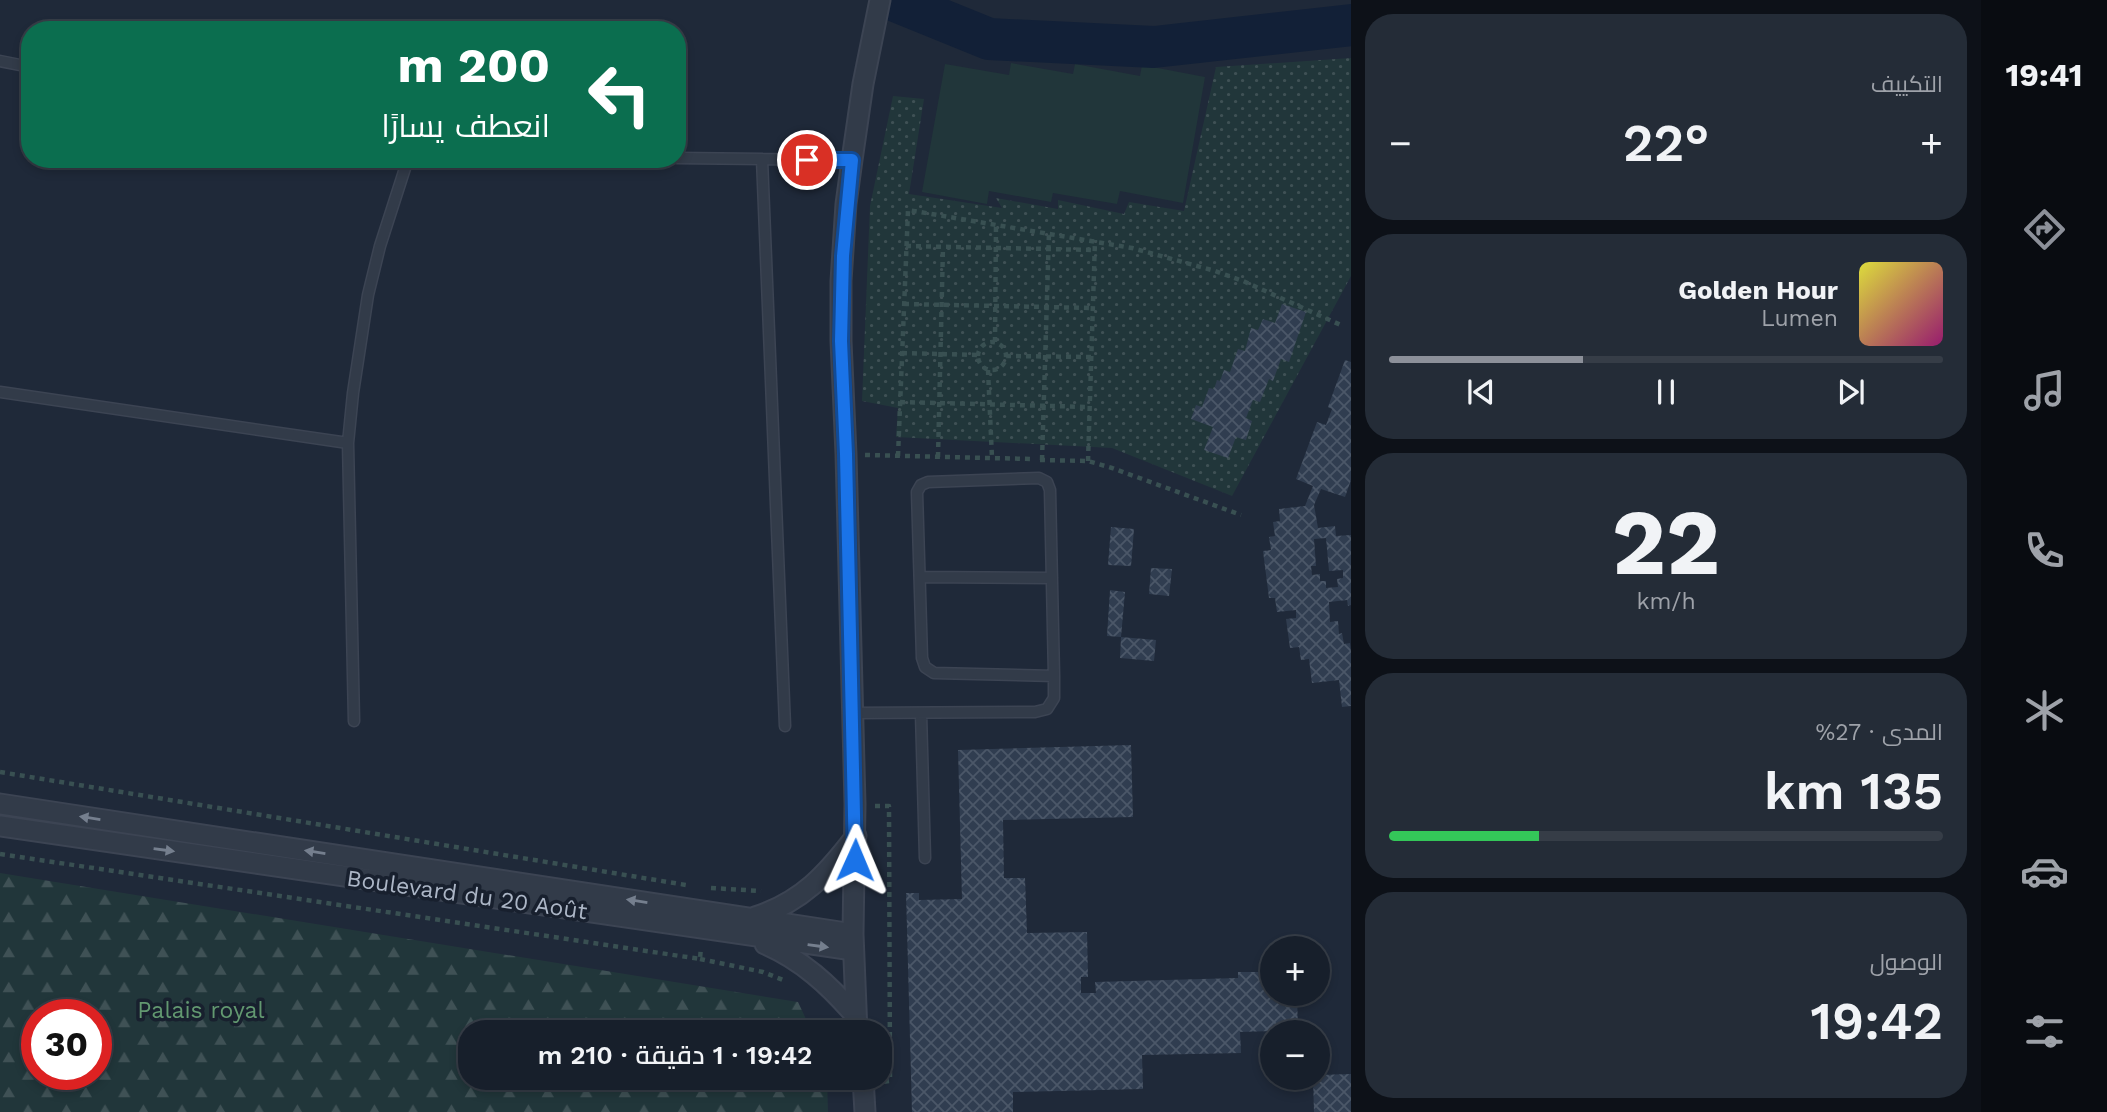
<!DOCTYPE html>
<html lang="ar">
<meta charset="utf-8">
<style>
:root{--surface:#171f2b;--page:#242c37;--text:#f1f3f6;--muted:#9ea2a9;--line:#363d47;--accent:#8c9099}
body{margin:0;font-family:"Work Sans",Cairo,sans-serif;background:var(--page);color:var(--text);direction:rtl;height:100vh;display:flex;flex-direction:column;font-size:26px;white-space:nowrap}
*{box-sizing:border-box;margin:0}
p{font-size:23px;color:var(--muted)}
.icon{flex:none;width:38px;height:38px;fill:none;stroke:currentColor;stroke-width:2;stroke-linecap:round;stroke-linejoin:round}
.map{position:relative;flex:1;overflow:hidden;direction:ltr}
.sheet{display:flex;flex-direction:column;gap:14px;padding:14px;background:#0d1118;width:630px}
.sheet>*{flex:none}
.banner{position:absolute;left:21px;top:21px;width:665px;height:147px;border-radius:28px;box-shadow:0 4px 10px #0003,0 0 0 2px var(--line);direction:rtl;background:#0b6e4f;color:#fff;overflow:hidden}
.buttons{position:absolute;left:1260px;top:936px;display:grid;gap:14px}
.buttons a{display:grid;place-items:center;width:70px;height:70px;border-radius:50%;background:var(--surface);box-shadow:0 4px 10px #0003,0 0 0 2px var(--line);font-size:35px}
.speed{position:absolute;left:21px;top:999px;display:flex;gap:14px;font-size:35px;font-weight:700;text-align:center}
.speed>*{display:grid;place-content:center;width:91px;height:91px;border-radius:50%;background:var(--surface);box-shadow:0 4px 10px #0003,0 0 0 2px var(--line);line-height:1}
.speed .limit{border:10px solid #d22;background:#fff;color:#111}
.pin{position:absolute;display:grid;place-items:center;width:60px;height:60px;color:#fff;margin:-30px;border:4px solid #fff;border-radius:50%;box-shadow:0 2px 7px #0007}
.me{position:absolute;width:77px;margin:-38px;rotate:1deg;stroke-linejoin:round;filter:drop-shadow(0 0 5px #0008)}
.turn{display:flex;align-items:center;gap:24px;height:147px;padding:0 21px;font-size:32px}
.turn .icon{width:91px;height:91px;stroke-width:2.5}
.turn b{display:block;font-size:49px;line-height:60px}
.big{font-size:52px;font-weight:600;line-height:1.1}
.sheet .tile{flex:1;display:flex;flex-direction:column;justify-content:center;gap:10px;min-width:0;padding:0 24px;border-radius:28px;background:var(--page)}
.sheet .dial{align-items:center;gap:0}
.dial b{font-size:91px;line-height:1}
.song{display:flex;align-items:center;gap:21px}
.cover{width:84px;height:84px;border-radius:10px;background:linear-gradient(135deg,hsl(60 70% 55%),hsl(320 70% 35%))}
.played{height:7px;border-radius:4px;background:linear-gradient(90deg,var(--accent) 35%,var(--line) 35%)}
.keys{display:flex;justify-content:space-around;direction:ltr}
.heat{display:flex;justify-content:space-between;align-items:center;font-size:38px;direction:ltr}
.charge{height:10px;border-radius:5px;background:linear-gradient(90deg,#34c759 27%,var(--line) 0)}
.trip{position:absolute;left:458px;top:1020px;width:434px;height:70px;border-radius:28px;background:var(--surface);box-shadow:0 4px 10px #0003,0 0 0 2px var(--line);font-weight:600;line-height:70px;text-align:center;direction:rtl}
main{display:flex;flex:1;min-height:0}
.dock{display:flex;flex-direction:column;width:126px;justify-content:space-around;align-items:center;background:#090c11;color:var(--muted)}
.dock .icon{width:49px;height:49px}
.dock .active{color:var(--accent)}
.dock b{font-size:32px;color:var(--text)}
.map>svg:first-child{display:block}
</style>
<main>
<nav class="dock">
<b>19:41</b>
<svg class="icon active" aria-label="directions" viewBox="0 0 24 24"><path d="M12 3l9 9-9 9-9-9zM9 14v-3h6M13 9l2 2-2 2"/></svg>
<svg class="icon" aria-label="music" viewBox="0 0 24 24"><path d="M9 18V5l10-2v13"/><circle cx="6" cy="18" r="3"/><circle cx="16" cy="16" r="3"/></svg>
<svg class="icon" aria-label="phone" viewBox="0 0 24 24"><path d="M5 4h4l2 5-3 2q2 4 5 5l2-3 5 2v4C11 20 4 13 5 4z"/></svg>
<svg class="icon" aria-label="climate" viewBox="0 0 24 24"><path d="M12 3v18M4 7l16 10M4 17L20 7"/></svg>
<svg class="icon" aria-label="car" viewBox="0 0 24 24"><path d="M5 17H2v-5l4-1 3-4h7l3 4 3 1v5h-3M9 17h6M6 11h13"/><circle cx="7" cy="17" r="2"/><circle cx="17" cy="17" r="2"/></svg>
<svg class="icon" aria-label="filters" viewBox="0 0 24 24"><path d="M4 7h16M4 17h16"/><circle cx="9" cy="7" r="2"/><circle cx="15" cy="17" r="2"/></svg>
</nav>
<section class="sheet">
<div class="tile"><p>التكييف</p>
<div class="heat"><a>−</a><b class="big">22°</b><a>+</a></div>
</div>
<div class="tile">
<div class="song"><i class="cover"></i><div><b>Golden Hour</b><p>Lumen</p></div></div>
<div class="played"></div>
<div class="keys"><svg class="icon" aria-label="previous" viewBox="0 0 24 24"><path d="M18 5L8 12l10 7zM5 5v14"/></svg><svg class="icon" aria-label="pause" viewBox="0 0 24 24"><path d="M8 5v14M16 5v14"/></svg><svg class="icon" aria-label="next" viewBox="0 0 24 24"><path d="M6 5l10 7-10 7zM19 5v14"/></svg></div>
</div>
<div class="tile dial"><b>22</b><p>km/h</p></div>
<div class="tile"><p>المدى · 27%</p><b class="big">135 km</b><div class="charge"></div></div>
<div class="tile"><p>الوصول</p><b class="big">19:42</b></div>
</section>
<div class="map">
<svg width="1351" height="1112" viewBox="0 0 1351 1112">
<defs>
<pattern id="forest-firs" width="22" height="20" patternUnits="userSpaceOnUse" patternTransform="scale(1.75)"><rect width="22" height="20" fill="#21363a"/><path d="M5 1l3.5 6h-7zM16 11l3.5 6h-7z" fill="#3f5155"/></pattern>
<pattern id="garden-dots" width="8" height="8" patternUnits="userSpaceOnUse" patternTransform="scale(1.75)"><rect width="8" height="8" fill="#21363a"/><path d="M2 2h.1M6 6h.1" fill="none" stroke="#3f5155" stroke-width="1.8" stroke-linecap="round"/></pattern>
<pattern id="building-cross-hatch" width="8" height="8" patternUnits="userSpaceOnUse" patternTransform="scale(1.75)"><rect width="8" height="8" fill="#303d50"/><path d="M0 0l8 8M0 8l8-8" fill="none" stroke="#4b5768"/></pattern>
</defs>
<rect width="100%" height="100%" fill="#1f2939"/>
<path fill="#21363a" d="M 1011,63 L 1073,74 L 1075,64 L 1140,76 L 1142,65 L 1205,77 L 1183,203 L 1120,191 L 1117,204 L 1053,193 L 1051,202 L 989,191 L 987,204 L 922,192 L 945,64 L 1009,75 Z"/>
<path fill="url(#forest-firs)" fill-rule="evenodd" d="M 0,873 L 798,1002 L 812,1032 L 471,1032 L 471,1078 L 827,1078 L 828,1112 L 0,1112 ZM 37,1015 L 96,1015 L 96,1074 L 37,1074 Z"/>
<path fill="url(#garden-dots)" d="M 1351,58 L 1351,276 L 1232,496 L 1112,448 L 896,437 L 898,408 L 862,401 L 870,206 L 893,96 L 924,99 L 909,194 L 1002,208 L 996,198 L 1058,209 L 1058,200 L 1124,214 L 1129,202 L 1184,211 L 1216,67 Z"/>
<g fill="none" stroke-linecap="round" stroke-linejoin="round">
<path stroke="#122037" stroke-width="42" d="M 893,0 L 989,39 L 1154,47 L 1351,25"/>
</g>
<path fill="url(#building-cross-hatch)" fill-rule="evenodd" d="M 1282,304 L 1306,312 L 1289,362 L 1281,359 L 1273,381 L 1269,379 L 1260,402 L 1253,400 L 1246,418 L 1252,421 L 1246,440 L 1236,437 L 1228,458 L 1204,450 L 1213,427 L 1191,419 L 1196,405 L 1202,407 L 1209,388 L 1214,389 L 1217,380 L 1220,381 L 1224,370 L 1230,372 L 1238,349 L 1245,351 L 1251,328 L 1258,330 L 1263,319 L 1275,323 Z
M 1345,360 L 1351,362 L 1351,480 L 1345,497 L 1321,489 L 1314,505 L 1318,528 L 1335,526 L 1336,536 L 1351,535 L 1351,605 L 1348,606 L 1347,600 L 1329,602 L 1330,622 L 1338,621 L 1339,634 L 1342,633 L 1344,644 L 1350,643 L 1351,652 L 1351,706 L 1342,707 L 1339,680 L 1312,683 L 1309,659 L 1301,660 L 1299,647 L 1290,648 L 1286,619 L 1296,618 L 1296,610 L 1277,612 L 1275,598 L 1269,598 L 1263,551 L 1271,550 L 1269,537 L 1275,536 L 1273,522 L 1280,521 L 1279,509 L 1305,506 L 1313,486 L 1296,479 L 1317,422 L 1326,425 L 1332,409 L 1328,407 ZM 1326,538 L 1329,571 L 1343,570 L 1343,578 L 1337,579 L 1338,587 L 1326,588 L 1326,581 L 1320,581 L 1320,574 L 1312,575 L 1311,566 L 1316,566 L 1314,539 Z
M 1111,527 L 1134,529 L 1131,566 L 1108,565 Z
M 1151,568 L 1172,569 L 1169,596 L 1149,594 Z
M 1110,590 L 1125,592 L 1121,637 L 1107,636 Z
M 1121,637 L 1156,640 L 1154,661 L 1120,658 Z
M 1131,745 L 1133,817 L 1003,820 L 1004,878 L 1025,878 L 1027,933 L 1087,932 L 1088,977 L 1081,977 L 1081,993 L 1096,993 L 1095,982 L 1238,978 L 1238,972 L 1272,972 L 1272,994 L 1297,994 L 1298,1030 L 1240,1032 L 1241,1053 L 1142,1055 L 1143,1089 L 1013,1092 L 1013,1112 L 912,1112 L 906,893 L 919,893 L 919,900 L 962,899 L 958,750 Z
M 1351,1074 L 1351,1112 L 1314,1112 L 1313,1078 L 1318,1078 L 1318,1075 Z"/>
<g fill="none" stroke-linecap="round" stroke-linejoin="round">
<defs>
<path id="lane" d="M 0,61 L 30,67
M 677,158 L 852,160
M 762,159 L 785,726
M 0,392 L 348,443
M 920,577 L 1052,578
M 853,713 L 1035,712 L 1047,709 L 1054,698 L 1054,676 L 1050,490 L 1047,482 L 1039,478 L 928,482 L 921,485 L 917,492 L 922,658 L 925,667 L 934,673 L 1054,676
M 921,713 L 925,858
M 354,721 L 348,443 L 353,393 L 368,295 L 380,246 L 408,159"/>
<path id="street" d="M 0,804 L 853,934
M 0,826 L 853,950
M 755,917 C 802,902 827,874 856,836
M 765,944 C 802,960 829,985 855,1015
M 857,1032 L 853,934 L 855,804 L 846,454 L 841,341 L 841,281 L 846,204 L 852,160 L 863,84 L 880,0
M 863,1078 L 865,1112"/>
</defs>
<use href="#lane" stroke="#3c4453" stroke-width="13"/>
<use href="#street" stroke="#3c4453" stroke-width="23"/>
<path stroke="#395052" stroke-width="4.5" stroke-dasharray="5 5" stroke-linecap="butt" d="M 906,246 L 1095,250
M 904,304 L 1093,308
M978 356a14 14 0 1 1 28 0a14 14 0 1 1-28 0Z
M 995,342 L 996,224
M 902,353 L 978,355
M 1006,356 L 1091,357
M 988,370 L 992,458
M 900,402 L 1089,407
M 865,455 L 1031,459
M 898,456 L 908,210 L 1132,248 L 1215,271 L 1243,281 L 1343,326
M 938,457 L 943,247
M 1040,460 L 1088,461 L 1112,468 L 1241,515
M 1042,460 L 1049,232
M 1088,461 L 1095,240
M 0,772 L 686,885
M 875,806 L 889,806 L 890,1081 L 883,1082
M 0,854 L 700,959 L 701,947
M 711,888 L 761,891
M 700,959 L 763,972 L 783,980"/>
<use href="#lane" stroke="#323b49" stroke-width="10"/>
<use href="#street" stroke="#323b49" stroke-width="19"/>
</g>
<defs><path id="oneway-solid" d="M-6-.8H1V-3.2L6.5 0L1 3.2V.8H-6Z" transform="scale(1.75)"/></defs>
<g fill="#757f8e">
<use href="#oneway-solid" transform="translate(90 818) rotate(-171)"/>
<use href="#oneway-solid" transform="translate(164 850) rotate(8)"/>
<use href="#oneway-solid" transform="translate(315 852) rotate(-171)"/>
<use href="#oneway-solid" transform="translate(637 901) rotate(-171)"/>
<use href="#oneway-solid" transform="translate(818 946) rotate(8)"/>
</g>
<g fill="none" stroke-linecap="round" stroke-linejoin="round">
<defs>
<path id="route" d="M 807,160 L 852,160 L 843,256 L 841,341 L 846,454 L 855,860"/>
</defs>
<use href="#route" stroke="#114b97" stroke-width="18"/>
<use href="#route" stroke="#1a73e8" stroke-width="12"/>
</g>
<g text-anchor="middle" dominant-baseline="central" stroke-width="7" stroke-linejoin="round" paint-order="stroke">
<g font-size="23" fill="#acb6c6" stroke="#18202e">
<text transform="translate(467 895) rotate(8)">Boulevard du 20 Août</text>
</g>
<g font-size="23" fill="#629870" stroke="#18202e">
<text x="201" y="1010">Palais royal</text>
</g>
</g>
</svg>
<div class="buttons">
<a>+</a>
<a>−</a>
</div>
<div class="speed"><div class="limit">30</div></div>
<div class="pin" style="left:807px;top:160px;background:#d93025"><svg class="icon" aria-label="arrive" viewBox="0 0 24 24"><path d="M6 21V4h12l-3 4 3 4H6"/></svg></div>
<svg class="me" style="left:855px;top:860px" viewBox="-20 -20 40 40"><path d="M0-17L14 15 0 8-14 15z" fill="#1a73e8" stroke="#fff" stroke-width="4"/></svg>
<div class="trip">19:42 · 1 دقيقة · 210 m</div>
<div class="banner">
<div class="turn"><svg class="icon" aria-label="left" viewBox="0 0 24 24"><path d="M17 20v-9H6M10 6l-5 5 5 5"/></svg><div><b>200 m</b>انعطف يسارًا</div></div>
</div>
</div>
</main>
